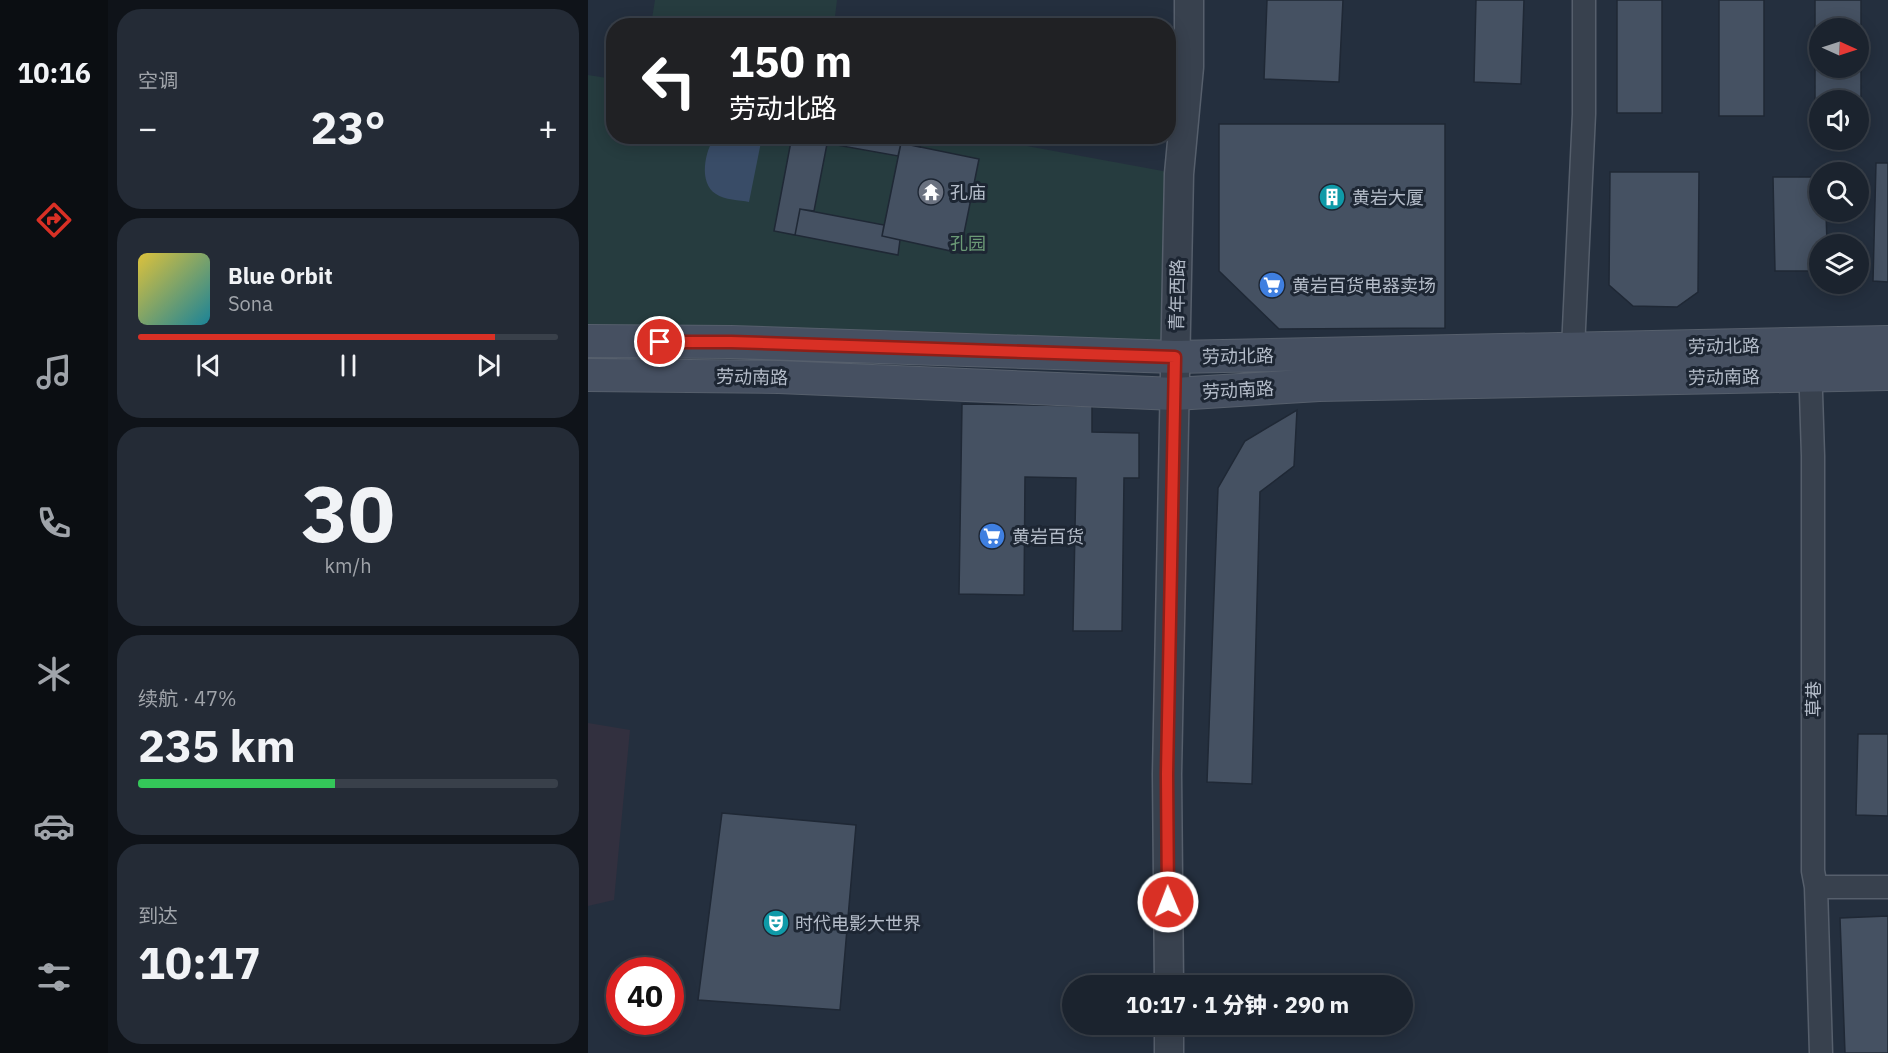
<!DOCTYPE html>
<html lang="zh">
<meta charset="utf-8">
<style>
:root{--surface:#1b232e;--page:#242b36;--text:#f1f3f6;--muted:#a0a4aa;--line:#39404a;--accent:#d93025}
body{margin:0;font-family:"IBM Plex Sans","Noto Sans SC",sans-serif;background:var(--page);color:var(--text);height:100vh;display:flex;flex-direction:column;font-size:22px;white-space:nowrap}
*{box-sizing:border-box;margin:0}
p{font-size:20px;color:var(--muted)}
.icon{flex:none;width:33px;height:33px;fill:none;stroke:currentColor;stroke-width:2;stroke-linecap:round;stroke-linejoin:round}
.map{position:relative;flex:1;overflow:hidden}
.details{display:flex;flex-direction:column;gap:9px;padding:9px;background:#0f1319;width:480px}
.details>*{flex:none}
.top-card{position:absolute;left:18px;top:18px;width:570px;height:126px;border-radius:24px;box-shadow:0 3px 15px #0003,0 0 0 2px var(--line);background:#202124;color:#fff;overflow:hidden}
.needle{width:39px;rotate:93deg}
.buttons{position:absolute;left:1221px;top:18px;display:grid;gap:12px}
.buttons a{display:grid;place-items:center;width:60px;height:60px;border-radius:50%;background:var(--surface);box-shadow:0 3px 15px #0003,0 0 0 2px var(--line);font-size:30px}
.speed{position:absolute;left:18px;top:957px;display:flex;gap:12px;font-size:30px;font-weight:700;text-align:center}
.speed>*{display:grid;place-content:center;width:78px;height:78px;border-radius:50%;background:var(--surface);box-shadow:0 3px 15px #0003,0 0 0 2px var(--line);line-height:1}
.speed .limit{border:9px solid #d22;background:#fff;color:#111}
.pin{position:absolute;display:grid;place-items:center;width:51px;height:51px;color:#fff;margin:-26px;border:3px solid #fff;border-radius:50%;box-shadow:0 2px 6px #0007}
.me{position:absolute;width:66px;margin:-33px;rotate:359deg;stroke-linejoin:round;filter:drop-shadow(0 0 4px #0008)}
.turn{display:flex;align-items:center;gap:21px;height:126px;padding:0 24px;font-size:27px}
.turn .icon{width:78px;height:78px;stroke-width:2.5}
.turn b{display:block;font-size:42px;line-height:51px}
.big{font-size:45px;font-weight:800;line-height:1.1}
.details .card{flex:1;display:flex;flex-direction:column;justify-content:center;gap:9px;min-width:0;padding:0 21px;border-radius:24px;background:var(--page)}
.details .dial{align-items:center;gap:0}
.dial b{font-size:78px;line-height:1}
.song{display:flex;align-items:center;gap:18px}
.cover{width:72px;height:72px;border-radius:9px;background:linear-gradient(135deg,hsl(50 70% 55%),hsl(190 70% 35%))}
.played{height:6px;border-radius:3px;background:linear-gradient(90deg,var(--accent) 85%,var(--line) 85%)}
.keys{display:flex;justify-content:space-around;direction:ltr}
.heat{display:flex;justify-content:space-between;align-items:center;font-size:33px;direction:ltr}
.charge{height:9px;border-radius:4px;background:linear-gradient(90deg,#34c759 47%,var(--line) 0)}
.trip{position:absolute;left:474px;top:975px;width:351px;height:60px;border-radius:30px;background:var(--surface);box-shadow:0 3px 15px #0003,0 0 0 2px var(--line);font-weight:800;line-height:60px;text-align:center}
main{display:flex;flex:1;min-height:0}
.tab-bar{display:flex;flex-direction:column;width:108px;justify-content:space-around;align-items:center;background:#0b0e12;color:var(--muted)}
.tab-bar .icon{width:42px;height:42px}
.tab-bar .active{color:var(--accent)}
.tab-bar b{font-size:27px;color:var(--text)}
.map>svg:first-child{display:block}
</style>
<main>
<nav class="tab-bar">
<b>10:16</b>
<svg class="icon active" aria-label="directions" viewBox="0 0 24 24"><path d="M12 3l9 9-9 9-9-9zM9 14v-3h6M13 9l2 2-2 2"/></svg>
<svg class="icon" aria-label="music" viewBox="0 0 24 24"><path d="M9 18V5l10-2v13"/><circle cx="6" cy="18" r="3"/><circle cx="16" cy="16" r="3"/></svg>
<svg class="icon" aria-label="phone" viewBox="0 0 24 24"><path d="M5 4h4l2 5-3 2q2 4 5 5l2-3 5 2v4C11 20 4 13 5 4z"/></svg>
<svg class="icon" aria-label="climate" viewBox="0 0 24 24"><path d="M12 3v18M4 7l16 10M4 17L20 7"/></svg>
<svg class="icon" aria-label="car" viewBox="0 0 24 24"><path d="M5 17H2v-5l4-1 3-4h7l3 4 3 1v5h-3M9 17h6M6 11h13"/><circle cx="7" cy="17" r="2"/><circle cx="17" cy="17" r="2"/></svg>
<svg class="icon" aria-label="filters" viewBox="0 0 24 24"><path d="M4 7h16M4 17h16"/><circle cx="9" cy="7" r="2"/><circle cx="15" cy="17" r="2"/></svg>
</nav>
<section class="details">
<div class="card"><p>空调</p>
<div class="heat"><a>−</a><b class="big">23°</b><a>+</a></div>
</div>
<div class="card">
<div class="song"><i class="cover"></i><div><b>Blue Orbit</b><p>Sona</p></div></div>
<div class="played"></div>
<div class="keys"><svg class="icon" aria-label="previous" viewBox="0 0 24 24"><path d="M18 5L8 12l10 7zM5 5v14"/></svg><svg class="icon" aria-label="pause" viewBox="0 0 24 24"><path d="M8 5v14M16 5v14"/></svg><svg class="icon" aria-label="next" viewBox="0 0 24 24"><path d="M6 5l10 7-10 7zM19 5v14"/></svg></div>
</div>
<div class="card dial"><b>30</b><p>km/h</p></div>
<div class="card"><p>续航 · 47%</p><b class="big">235 km</b><div class="charge"></div></div>
<div class="card"><p>到达</p><b class="big">10:17</b></div>
</section>
<div class="map">
<svg width="1300" height="1053" viewBox="0 0 1300 1053">
<rect width="100%" height="100%" fill="#242f3e"/>
<path fill="#32303f" d="M 0,723 L 42,730 L 26,900 L 0,906 Z"/>
<path fill="#263c3f" d="M 67,0 L 249,0 L 246,25 L 63,25 Z
M 0,75 L 25,79 L 26,136 L 390,137 L 591,174 L 587,357 L 0,343 Z"/>
<path fill="#394c67" d="M 127,137 L 174,137 L 161,202 C 152,200 136,200 128,194 C 110,183 117,150 127,137 Z"/>
<path fill="#455162" stroke="#1f2835" stroke-width="1.5" fill-rule="evenodd" d="M 679,0 L 755,0 L 751,82 L 676,79 Z
M 888,0 L 936,0 L 933,84 L 886,82 Z
M 1029,0 L 1074,0 L 1074,113 L 1029,113 Z
M 1131,0 L 1176,0 L 1176,116 L 1131,116 Z
M 1227,0 L 1273,0 L 1273,115 L 1270,115 L 1270,100 L 1232,100 L 1232,115 L 1227,115 ZM 1232,28 L 1270,28 L 1270,68 L 1232,68 Z
M 631,124 L 857,124 L 857,328 L 691,329 L 631,271 Z
M 204,136 L 227,136 L 226,141 L 239,144 L 226,211 L 212,209 L 207,235 L 186,231 Z
M 227,136 L 334,136 L 332,147 L 313,143 L 310,156 L 226,141 Z
M 313,143 L 391,159 L 372,253 L 294,236 Z
M 1288,163 L 1300,163 L 1300,282 L 1285,281 Z
M 1022,172 L 1111,172 L 1110,292 L 1089,307 L 1045,306 L 1021,285 Z
M 1185,177 L 1232,177 L 1232,212 L 1238,212 L 1239,244 L 1232,244 L 1232,271 L 1187,271 Z
M 212,209 L 296,225 L 294,236 L 312,240 L 310,255 L 207,235 Z
M 374,404 L 504,406 L 504,432 L 551,433 L 551,478 L 536,478 L 534,631 L 485,631 L 488,478 L 437,477 L 436,595 L 371,594 Z
M 709,410 L 706,466 L 672,492 L 664,784 L 619,782 L 630,488 L 657,441 Z
M 1270,734 L 1300,734 L 1300,816 L 1268,815 Z
M 134,813 L 268,825 L 252,1010 L 110,1000 Z
M 1300,916 L 1300,1053 L 1257,1053 L 1252,918 Z"/>
<g fill="none" stroke-linecap="round" stroke-linejoin="round">
<defs>
<path id="minor" d="M 985,349 L 996,114 L 996,0
M 1222,362 L 1225,456 L 1225,871 L 1228,887 L 1233,1053
M 1228,887 L 1300,887"/>
<path id="tertiary" d="M 581,986 L 579,774 L 591,174 L 601,67 L 601,0
M 581,1053 L 581,1024"/>
<path id="secondary" d="M 0,341 L 143,342 L 587,357 L 1300,342
M 0,375 L 191,377 L 587,394 L 731,385 L 1300,374"/>
</defs>
<use href="#minor" stroke="#565f6c" stroke-width="25"/>
<use href="#tertiary" stroke="#565f6c" stroke-width="31"/>
<use href="#secondary" stroke="#565f6c" stroke-width="34"/>
<use href="#minor" stroke="#38414e" stroke-width="22"/>
<use href="#tertiary" stroke="#38414e" stroke-width="28"/>
<use href="#secondary" stroke="#465061" stroke-width="32"/>
</g>
<g fill="none" stroke-linecap="round" stroke-linejoin="round">
<defs>
<path id="route" d="M 72,342 L 143,342 L 587,357 L 579,774 L 580,902"/>
</defs>
<use href="#route" stroke="#8d1f18" stroke-width="15"/>
<use href="#route" stroke="#d93025" stroke-width="10"/>
</g>
<defs>
<symbol id="temple-disc" viewBox="-11 -11 22 22"><circle r="9.5" fill="#6b7280" stroke="#1d2633"/><path d="M0-6L5-2H3V0L6.5 2.5H4V6H1.5V3h-3V6H-4V2.5H-6.5L-3 0V-2H-5Z" fill="#fff"/></symbol>
<symbol id="building-disc" viewBox="-11 -11 22 22"><circle r="9.5" fill="#0f9aa8" stroke="#1d2633"/><path d="M-4-6H4V6H1V3H-1V6H-4ZM-2.5-4.3h1.7v1.8h-1.7ZM.8-4.3h1.7v1.8H.8ZM-2.5-1h1.7V.8h-1.7ZM.8-1h1.7V.8H.8Z" fill="#fff"/></symbol>
<symbol id="supermarket-disc" viewBox="-11 -11 22 22"><circle r="9.5" fill="#3f7fe0" stroke="#1d2633"/><path d="M-6-5.5h2.5l.6 2H6L4.5 2H-2.5L-4.4-4H-6ZM-1.5 3.2a1.3 1.3 0 1 0 .1 0ZM3 3.2a1.3 1.3 0 1 0 .1 0Z" fill="#fff"/></symbol>
<symbol id="theatre-disc" viewBox="-11 -11 22 22"><circle r="9.5" fill="#0f9aa8" stroke="#1d2633"/><path d="M-5-5.5Q0-4 5-5.5V0Q5 5 0 6Q-5 5-5 0ZM-3.3-2.5H-1v1.5H-3.3ZM1-2.5H3.3v1.5H1ZM-2.8 1Q0 5.5 2.8 1Z" fill="#fff"/></symbol>
</defs>
<g fill-rule="evenodd">
<use href="#temple-disc" x="328" y="177" width="30" height="30"/>
<use href="#building-disc" x="729" y="182" width="30" height="30"/>
<use href="#supermarket-disc" x="669" y="270" width="30" height="30"/>
<use href="#supermarket-disc" x="389" y="521" width="30" height="30"/>
<use href="#theatre-disc" x="173" y="908" width="30" height="30"/>
</g>
<g text-anchor="middle" dominant-baseline="central" stroke-width="6" stroke-linejoin="round" paint-order="stroke">
<g font-size="18" fill="#b4bcc9" stroke="#1d2633" text-anchor="start">
<text x="362" y="192">孔庙</text>
<text x="764" y="197">黄岩大厦</text>
<text x="704" y="285">黄岩百货电器卖场</text>
<text x="424" y="536">黄岩百货</text>
<text x="207" y="923">时代电影大世界</text>
</g>
<g font-size="18" fill="#6b9a76" stroke="#1d2633">
<text x="380" y="243">孔园</text>
</g>
<g font-size="18" fill="#b4bcc9" stroke="#1d2633">
<text transform="translate(589 295) rotate(-89)">青年西路</text>
<text transform="translate(1136 346) rotate(-1)">劳动北路</text>
<text transform="translate(650 356) rotate(-1)">劳动北路</text>
<text transform="translate(164 377) rotate(1)">劳动南路</text>
<text transform="translate(1136 377) rotate(-1)">劳动南路</text>
<text transform="translate(650 390) rotate(-3)">劳动南路</text>
<text transform="translate(1225 699) rotate(-90)">草巷</text>
</g>
</g>
</svg>
<div class="buttons">
<a><svg class="needle" viewBox="-14 -14 28 28"><path d="M0-13l5 13h-10z" fill="#e53935"/><path d="M0 13l5-13h-10z" fill="#a0a4aa"/></svg></a>
<a><svg class="icon" aria-label="sound" viewBox="0 0 24 24"><path d="M4 9h4l5-4v14l-5-4H4zM17 9q2 3 0 6"/></svg></a>
<a><svg class="icon" aria-label="search" viewBox="0 0 24 24"><circle cx="10" cy="10" r="6"/><path d="M15 15l6 6"/></svg></a>
<a><svg class="icon" aria-label="layers" viewBox="0 0 24 24"><path d="M12 4l9 5-9 5-9-5zM3 14l9 5 9-5"/></svg></a>
</div>
<div class="speed"><div class="limit">40</div></div>
<div class="pin" style="left:72px;top:342px;background:#d93025"><svg class="icon" aria-label="arrive" viewBox="0 0 24 24"><path d="M6 21V4h12l-3 4 3 4H6"/></svg></div>
<svg class="me" style="left:580px;top:902px" viewBox="-20 -20 40 40"><circle r="17" fill="#d93025" stroke="#fff" stroke-width="3"/><path d="M0-11L8 9 0 5-8 9z" fill="#fff"/></svg>
<div class="trip">10:17 · 1 分钟 · 290 m</div>
<div class="top-card">
<div class="turn"><svg class="icon" aria-label="left" viewBox="0 0 24 24"><path d="M17 20v-9H6M10 6l-5 5 5 5"/></svg><div><b>150 m</b>劳动北路</div></div>
</div>
</div>
</main>
